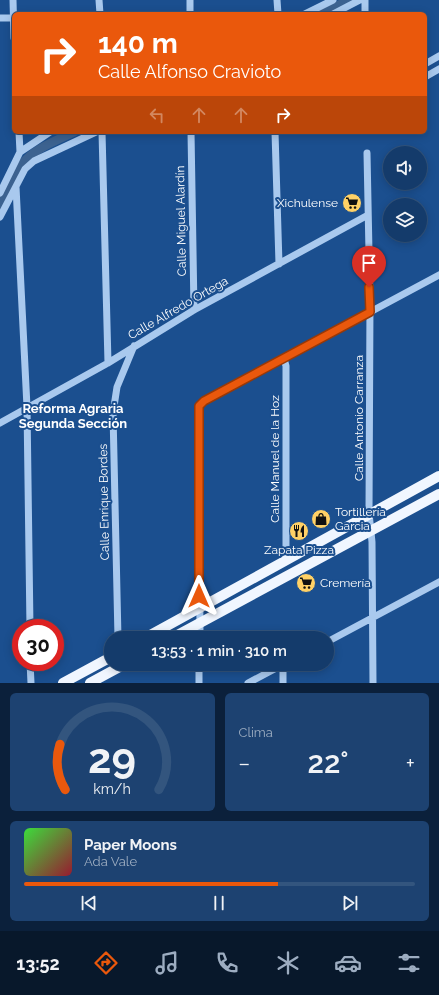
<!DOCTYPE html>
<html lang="es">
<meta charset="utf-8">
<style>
:root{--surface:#143b6b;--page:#1d4271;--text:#f1f3f6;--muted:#9dadc1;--line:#33557e;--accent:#ea580c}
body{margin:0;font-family:Raleway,sans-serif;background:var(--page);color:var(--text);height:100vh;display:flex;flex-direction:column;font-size:15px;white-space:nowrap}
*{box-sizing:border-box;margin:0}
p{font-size:13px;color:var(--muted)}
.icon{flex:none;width:22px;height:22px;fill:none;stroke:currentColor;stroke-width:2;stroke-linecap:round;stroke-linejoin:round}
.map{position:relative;height:683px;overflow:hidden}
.panel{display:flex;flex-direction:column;gap:10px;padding:10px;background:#0b203b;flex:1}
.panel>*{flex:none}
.banner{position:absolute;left:12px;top:12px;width:415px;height:122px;border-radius:6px;box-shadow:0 2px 10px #0003,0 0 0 1px var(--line);background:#ea580c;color:#fff;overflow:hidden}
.buttons{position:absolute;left:383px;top:146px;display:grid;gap:8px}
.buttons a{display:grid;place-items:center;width:44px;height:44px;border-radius:50%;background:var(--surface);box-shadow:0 2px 10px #0003,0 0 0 1px var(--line);font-size:20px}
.speed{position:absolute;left:12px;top:619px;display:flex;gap:8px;font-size:20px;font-weight:700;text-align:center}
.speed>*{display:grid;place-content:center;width:52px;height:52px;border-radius:50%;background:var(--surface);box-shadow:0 2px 10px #0003,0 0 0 1px var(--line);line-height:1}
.speed .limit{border:6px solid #d22;background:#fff;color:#111}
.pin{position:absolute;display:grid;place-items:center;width:34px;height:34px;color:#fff;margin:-41px -17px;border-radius:50% 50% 50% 0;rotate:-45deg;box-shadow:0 0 4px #0007}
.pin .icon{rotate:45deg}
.me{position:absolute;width:44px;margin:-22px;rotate:0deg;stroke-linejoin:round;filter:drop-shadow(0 0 3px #0008)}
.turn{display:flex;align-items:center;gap:14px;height:84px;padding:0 20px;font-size:18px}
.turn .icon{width:52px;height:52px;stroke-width:2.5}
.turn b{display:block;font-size:28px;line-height:34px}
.lanes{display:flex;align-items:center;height:38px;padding:0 20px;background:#0003;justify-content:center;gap:20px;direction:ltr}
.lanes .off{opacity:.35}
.big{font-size:30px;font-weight:600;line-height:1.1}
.panel .widget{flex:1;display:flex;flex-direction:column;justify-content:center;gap:6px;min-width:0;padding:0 14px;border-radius:6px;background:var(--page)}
.panel .dial{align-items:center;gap:0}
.dial svg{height:104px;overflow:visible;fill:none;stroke:var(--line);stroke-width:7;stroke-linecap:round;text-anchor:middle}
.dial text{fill:var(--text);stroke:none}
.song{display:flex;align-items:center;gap:12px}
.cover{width:48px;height:48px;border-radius:6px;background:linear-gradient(135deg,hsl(120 70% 55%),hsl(350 70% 35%))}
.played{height:4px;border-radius:2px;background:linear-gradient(90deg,var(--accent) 65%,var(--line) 65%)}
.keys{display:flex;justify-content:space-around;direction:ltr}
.heat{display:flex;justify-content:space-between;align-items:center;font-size:22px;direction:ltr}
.panel .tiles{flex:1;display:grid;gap:10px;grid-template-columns:1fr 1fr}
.widget:last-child{grid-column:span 2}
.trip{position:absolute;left:104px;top:631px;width:230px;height:40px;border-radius:20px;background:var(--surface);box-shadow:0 2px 10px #0003,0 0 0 1px var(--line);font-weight:600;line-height:40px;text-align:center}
.dock{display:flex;height:64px;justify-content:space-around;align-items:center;background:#08182b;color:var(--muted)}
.dock .icon{width:28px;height:28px}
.dock .selected{color:var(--accent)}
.dock b{font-size:18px;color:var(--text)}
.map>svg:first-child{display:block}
</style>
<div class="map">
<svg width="439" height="683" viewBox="0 0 439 683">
<rect width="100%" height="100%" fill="#1b4f8f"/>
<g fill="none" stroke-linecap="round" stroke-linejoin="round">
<path stroke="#3c6290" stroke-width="9" d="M 321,14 L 349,0
M 0,205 C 7,192 13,176 22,164 C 35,148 56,141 74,132"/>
<path stroke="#a9c9ee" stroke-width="7" d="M 13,0 L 14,38
M 99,0 L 100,14
M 277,0 L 278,14
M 365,0 L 365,14
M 190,14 L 190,0
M 305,14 L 333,0
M 333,14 L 360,0
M 0,18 L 13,18
M 425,64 L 439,56
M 425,77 L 439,69
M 19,132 L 20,152
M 102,132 L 108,363
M 191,132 L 194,310
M 275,132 L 279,264
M 367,153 L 370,302 L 369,513 L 372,542 L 373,683
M 16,187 L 27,407 L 30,628
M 0,193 L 20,152 L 50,132
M 0,217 L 25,169 L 34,161 L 96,132
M 284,359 L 286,366 L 286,560
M 0,423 L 108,363 L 194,310 L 368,215
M 118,638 L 113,413 L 117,387 L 134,346
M 200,638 L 199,406 L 204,401 L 439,275
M 327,642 L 439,582
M 30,662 L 31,683
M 283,664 L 283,683
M 199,683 L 199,664
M 248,683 L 284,664"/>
<path stroke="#f0f6ff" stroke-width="10" d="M 145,638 L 439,476
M 172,638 L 439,494
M 63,683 L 111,657
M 90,683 L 125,664"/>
</g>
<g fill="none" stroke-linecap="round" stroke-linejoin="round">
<defs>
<path id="route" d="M 199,596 L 199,406 L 204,401 L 370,312 L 369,287"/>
</defs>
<use href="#route" stroke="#983908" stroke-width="10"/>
<use href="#route" stroke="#ea580c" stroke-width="7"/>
</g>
<defs>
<symbol id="supermarket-disc" viewBox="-11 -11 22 22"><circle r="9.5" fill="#ffd166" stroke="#1b4f8f"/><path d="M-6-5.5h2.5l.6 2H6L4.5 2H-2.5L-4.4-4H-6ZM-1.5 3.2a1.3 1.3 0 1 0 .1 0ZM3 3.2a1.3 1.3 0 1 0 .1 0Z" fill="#111"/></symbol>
<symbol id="shop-disc" viewBox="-11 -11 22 22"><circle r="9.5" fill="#ffd166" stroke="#1b4f8f"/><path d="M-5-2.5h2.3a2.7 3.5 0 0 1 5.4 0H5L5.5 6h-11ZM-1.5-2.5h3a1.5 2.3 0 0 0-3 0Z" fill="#111"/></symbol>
<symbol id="restaurant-disc" viewBox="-11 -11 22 22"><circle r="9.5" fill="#ffd166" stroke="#1b4f8f"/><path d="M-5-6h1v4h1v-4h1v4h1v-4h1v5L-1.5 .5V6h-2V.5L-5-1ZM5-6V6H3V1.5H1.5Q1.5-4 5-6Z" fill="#111"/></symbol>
</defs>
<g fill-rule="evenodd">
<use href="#supermarket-disc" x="341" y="192" width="22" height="22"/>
<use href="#shop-disc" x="310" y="508" width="22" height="22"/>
<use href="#restaurant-disc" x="288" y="520" width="22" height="22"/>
<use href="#supermarket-disc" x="295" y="572" width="22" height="22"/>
</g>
<g text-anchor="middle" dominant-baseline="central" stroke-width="4" stroke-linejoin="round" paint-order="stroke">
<g font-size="12" fill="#fff" stroke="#1b4f8f" text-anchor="start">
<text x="338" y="203" text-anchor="end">Xichulense</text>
<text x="335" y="512">Tortillería<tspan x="335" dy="14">Garcia</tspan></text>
<text x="299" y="550" text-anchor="middle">Zapata Pizza</text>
<text x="320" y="583">Cremería</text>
</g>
<g font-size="12" fill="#fff" stroke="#1b4f8f">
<text transform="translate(181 221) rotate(-91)">Calle Miguel Alardín</text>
<text transform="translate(178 308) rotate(-30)">Calle Alfredo Ortega</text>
<text transform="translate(359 418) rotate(-90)">Calle Antonio Carranza</text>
<text transform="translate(275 459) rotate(-90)">Calle Manuel de la Hoz</text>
<text transform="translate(104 502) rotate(-91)">Calle Enrique Bordes</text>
</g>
<g font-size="13" font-weight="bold" fill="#fff" stroke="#1b4f8f">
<text x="73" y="408">Reforma Agraria<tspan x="73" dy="15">Segunda Sección</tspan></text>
</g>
</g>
</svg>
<div class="buttons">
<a><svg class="icon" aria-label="sound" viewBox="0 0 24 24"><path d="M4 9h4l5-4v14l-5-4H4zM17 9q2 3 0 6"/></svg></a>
<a><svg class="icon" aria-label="layers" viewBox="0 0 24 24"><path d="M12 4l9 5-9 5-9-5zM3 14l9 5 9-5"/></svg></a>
</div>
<div class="speed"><div class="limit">30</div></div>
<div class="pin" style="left:369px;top:287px;background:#d93025"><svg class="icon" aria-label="arrive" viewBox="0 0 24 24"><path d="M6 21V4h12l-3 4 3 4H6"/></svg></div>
<svg class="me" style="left:199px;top:596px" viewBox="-20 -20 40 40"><path d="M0-17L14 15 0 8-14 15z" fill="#ea580c" stroke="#fff" stroke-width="4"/></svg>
<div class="trip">13:53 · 1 min · 310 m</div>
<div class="banner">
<div class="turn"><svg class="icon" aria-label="right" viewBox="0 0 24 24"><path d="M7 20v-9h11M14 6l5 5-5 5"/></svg><div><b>140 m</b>Calle Alfonso Cravioto</div></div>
<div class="lanes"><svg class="icon off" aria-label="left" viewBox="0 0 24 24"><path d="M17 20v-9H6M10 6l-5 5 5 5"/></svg><svg class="icon off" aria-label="ahead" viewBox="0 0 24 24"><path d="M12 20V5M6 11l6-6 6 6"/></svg><svg class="icon off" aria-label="ahead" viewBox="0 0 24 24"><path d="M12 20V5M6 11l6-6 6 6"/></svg><svg class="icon" aria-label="right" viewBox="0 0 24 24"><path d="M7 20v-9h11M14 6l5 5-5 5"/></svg></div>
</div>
</div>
<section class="panel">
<div class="tiles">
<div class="widget dial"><svg viewBox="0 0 100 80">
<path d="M14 69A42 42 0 1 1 86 69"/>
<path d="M14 69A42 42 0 0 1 10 34" stroke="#ea580c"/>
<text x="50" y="56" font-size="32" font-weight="700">29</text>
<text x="50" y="72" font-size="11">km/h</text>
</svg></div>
<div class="widget"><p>Clima</p>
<div class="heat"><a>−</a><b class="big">22°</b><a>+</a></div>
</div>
<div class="widget">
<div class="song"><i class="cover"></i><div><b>Paper Moons</b><p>Ada Vale</p></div></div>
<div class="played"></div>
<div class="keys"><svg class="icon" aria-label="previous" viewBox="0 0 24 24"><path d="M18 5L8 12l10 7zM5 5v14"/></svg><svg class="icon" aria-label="pause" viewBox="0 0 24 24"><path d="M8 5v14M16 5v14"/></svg><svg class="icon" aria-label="next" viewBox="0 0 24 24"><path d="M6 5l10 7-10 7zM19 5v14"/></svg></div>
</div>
</div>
</section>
<nav class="dock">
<b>13:52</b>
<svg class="icon selected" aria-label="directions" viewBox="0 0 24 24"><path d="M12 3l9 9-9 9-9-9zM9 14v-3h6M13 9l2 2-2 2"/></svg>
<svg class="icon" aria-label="music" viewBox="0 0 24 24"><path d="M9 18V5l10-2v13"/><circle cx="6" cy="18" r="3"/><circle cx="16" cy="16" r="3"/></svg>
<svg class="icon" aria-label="phone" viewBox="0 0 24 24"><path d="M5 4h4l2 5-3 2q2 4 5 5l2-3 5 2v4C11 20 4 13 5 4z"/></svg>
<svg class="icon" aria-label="climate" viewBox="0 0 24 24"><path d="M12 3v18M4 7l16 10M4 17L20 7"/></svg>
<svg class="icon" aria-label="car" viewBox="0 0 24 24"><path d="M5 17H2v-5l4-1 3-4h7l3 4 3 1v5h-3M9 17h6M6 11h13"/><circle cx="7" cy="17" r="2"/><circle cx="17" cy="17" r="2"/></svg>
<svg class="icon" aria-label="filters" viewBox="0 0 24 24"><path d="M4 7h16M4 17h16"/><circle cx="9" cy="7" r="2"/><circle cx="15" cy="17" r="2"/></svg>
</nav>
